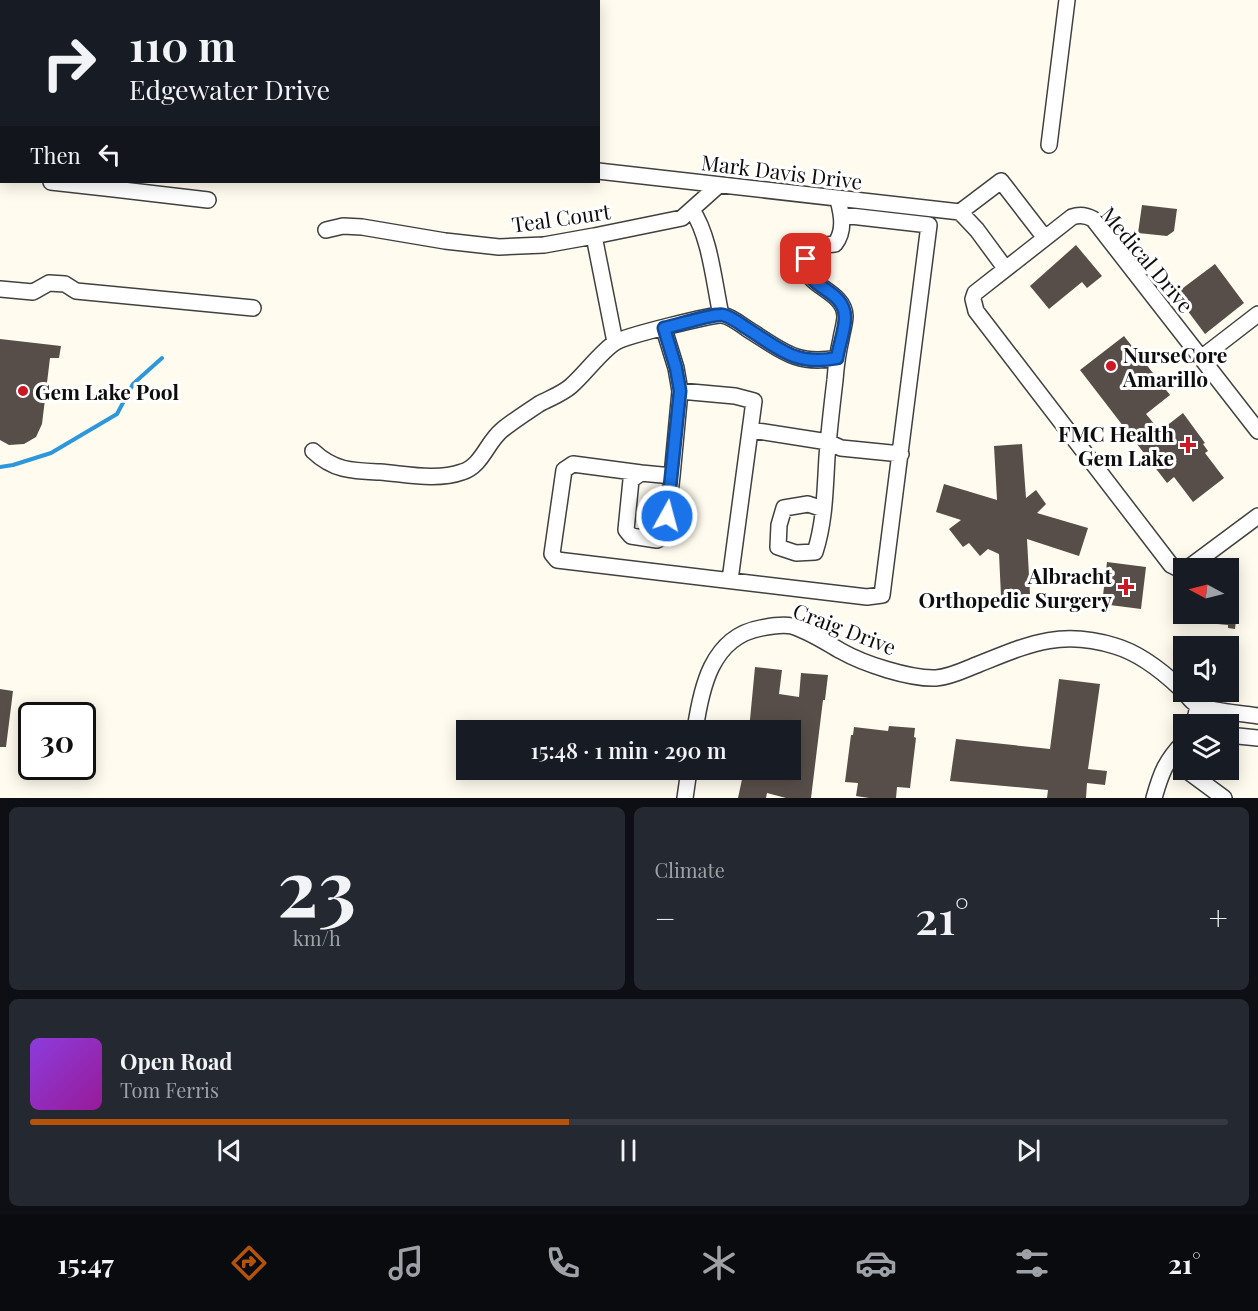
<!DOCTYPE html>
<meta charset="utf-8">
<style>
:root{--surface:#171b24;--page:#242831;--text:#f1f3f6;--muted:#9ea1a6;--line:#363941;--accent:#b45309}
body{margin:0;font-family:"Playfair Display",serif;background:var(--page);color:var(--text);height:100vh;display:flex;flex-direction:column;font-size:22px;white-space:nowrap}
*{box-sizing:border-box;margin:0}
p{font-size:20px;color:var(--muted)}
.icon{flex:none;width:33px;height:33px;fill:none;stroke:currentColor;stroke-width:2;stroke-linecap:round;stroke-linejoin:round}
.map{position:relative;height:798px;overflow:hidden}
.drawer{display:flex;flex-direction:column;gap:9px;padding:9px;background:#0d0f14;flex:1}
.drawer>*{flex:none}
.top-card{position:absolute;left:0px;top:0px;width:600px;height:183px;box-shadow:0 3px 15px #0003;background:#171b24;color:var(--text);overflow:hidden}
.needle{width:39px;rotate:277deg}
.tools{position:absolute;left:1173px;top:558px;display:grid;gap:12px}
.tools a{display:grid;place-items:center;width:66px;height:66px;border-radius:0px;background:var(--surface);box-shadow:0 3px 15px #0003;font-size:30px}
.speed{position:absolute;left:18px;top:702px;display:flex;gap:12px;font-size:30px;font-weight:700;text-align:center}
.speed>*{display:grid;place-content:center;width:78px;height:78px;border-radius:50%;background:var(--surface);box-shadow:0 3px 15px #0003;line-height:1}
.speed .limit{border:3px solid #111;border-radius:9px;background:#fff;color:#111}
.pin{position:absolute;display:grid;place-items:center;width:51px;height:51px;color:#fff;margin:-26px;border-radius:12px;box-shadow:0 3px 9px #0006}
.me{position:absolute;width:66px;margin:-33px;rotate:7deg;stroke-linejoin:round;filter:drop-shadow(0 0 4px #0008)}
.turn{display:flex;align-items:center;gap:21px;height:126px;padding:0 30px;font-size:27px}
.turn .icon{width:78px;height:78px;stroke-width:2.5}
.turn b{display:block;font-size:42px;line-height:51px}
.then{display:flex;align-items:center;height:57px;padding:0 30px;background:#0003;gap:12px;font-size:22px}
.big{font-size:45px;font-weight:600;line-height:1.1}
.drawer .card{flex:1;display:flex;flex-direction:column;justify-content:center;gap:9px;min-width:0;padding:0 21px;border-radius:9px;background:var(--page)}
.drawer .dial{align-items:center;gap:0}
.dial b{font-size:78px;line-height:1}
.song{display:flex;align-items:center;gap:18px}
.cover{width:72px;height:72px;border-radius:9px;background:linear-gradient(135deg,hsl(270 70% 55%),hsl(300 70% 35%))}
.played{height:6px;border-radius:3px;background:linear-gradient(90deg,var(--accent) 45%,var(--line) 45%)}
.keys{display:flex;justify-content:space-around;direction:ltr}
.heat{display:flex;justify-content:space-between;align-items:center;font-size:33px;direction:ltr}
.drawer .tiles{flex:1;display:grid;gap:9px;grid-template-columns:1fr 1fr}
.card:last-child{grid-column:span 2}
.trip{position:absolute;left:456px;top:720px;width:345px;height:60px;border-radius:0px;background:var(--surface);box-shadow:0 3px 15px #0003;font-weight:600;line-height:60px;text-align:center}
.menu{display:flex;height:96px;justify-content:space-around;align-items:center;background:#090b0e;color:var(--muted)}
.menu .icon{width:42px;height:42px}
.menu .active{color:var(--accent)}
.menu b{font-size:27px;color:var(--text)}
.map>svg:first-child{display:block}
</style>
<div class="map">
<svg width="1258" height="798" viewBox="0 0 1258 798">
<rect width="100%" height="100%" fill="#fffbee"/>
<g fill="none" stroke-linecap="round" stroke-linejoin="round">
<path stroke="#2c98db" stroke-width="4" d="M 0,467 L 13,465 L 51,453 L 117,414 L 133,384 L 162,358"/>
</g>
<path fill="#584e49" d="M 1142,205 L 1177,209 L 1174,231 L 1167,236 L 1138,233 Z
M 1076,245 L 1102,276 L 1087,288 L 1082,282 L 1049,309 L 1030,286 Z
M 1215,264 L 1244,303 L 1205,334 L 1175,294 Z
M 1124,336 L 1170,395 L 1146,414 L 1160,431 L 1183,413 L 1205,443 L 1203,444 L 1208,451 L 1205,453 L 1224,478 L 1193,502 L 1174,477 L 1167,483 L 1080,370 Z
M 0,339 L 61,346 L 59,358 L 50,358 L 42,424 L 36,437 L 24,444 L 9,445 L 0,440 Z
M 1022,444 L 1026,498 L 1036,490 L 1046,504 L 1037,513 L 1088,528 L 1079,556 L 1027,539 L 1030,594 L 1001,596 L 999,554 L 988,549 L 980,556 L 969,543 L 963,547 L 949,529 L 961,520 L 936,512 L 944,484 L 997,500 L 994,446 Z
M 1107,562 L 1146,567 L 1141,609 L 1102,604 Z
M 1228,599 L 1238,601 L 1235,629 L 1228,628 L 1228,625 L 1175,620 L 1176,614 L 1228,614 Z
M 755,667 L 782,670 L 779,694 L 799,697 L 801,673 L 828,675 L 825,700 L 823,700 L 811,798 L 786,798 L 767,793 L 766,798 L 738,798 L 744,770 L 790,770 L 790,730 L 749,730 Z
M 1059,679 L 1100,684 L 1088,769 L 1107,771 L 1105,785 L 1087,783 L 1086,798 L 1047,798 L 1048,790 L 950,781 L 956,739 L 1050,749 Z
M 0,689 L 13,691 L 6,747 L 0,747 Z
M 889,726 L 915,728 L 914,737 L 916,738 L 910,788 L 897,787 L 896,798 L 869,798 L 856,796 L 858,783 L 845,782 L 851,735 L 853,735 L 854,727 L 888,731 Z"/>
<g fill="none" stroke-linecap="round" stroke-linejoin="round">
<defs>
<path id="minor" d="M 0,100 L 2,100
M 1049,145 L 1067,0
M 598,171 L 960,212 L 977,230 L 1005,268
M 51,182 L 114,189 L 115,182
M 114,189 L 208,200
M 692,210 C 710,236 714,283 721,315
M 960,212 L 1001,181 L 1045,238
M 326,230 L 343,226 L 362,227 L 445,241 L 499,247 L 544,245 L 594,236 L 682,218 L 719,185
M 594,236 L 615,342
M 0,289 L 33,292 L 49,283 L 65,284 L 76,291 L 253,308
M 664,329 L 676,368 L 680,391 L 672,476 L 665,536 L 657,540 L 631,536 L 626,530 L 631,480 L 641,473 L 672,476
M 1201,358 L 1258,314
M 680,391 L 735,396 L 754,401 L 730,580
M 751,430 L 828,442 L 841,448 L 901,454
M 313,451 C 334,471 353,471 380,472 C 406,474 437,481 462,472 C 482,466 487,442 502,430 C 513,421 527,412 539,404 C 550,398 562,394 571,386 C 585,374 602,350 616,342 C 625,336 714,314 722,315 C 730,316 739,323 746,328 C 780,349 795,366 837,358
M 641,473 L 573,464 L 564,470 L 552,554 L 557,560 L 867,597 L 882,595 L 929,225 L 842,215
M 823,509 L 808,504 L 784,508 L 779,525 L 778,547 L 796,553 L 815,552 C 825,521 825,489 827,457 C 829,431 832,405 835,380 C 836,366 838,352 841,339 C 842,332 845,323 845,316 C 844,290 805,287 806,265 C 806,248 821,245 835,244 C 845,231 842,215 838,200
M 1188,568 L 1258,516
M 1184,569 L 1177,568 L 1171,565 L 976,311 L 973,299 L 975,293 L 1072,217 C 1080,214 1086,215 1093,219 L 1258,431
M 1194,724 L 1198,706
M 695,730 C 701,689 711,637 761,628 C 771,626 782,624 792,626 C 809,631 825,642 841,651 C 864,664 910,679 936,678 C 951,677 966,669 979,664 C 1029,644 1061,629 1115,646 C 1139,653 1162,671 1180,688 C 1186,693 1192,704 1200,706 C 1214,712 1242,713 1258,716
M 1228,735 L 1258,738
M 1186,770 L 1224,798
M 685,798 L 689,770
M 1154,798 C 1161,773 1166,760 1184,742"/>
</defs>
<use href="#minor" stroke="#414141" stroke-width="18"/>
<use href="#minor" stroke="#fff" stroke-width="15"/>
</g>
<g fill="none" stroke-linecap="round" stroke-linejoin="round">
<defs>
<path id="route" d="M 667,516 L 680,391 L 676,368 L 664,328 C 675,326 714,313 723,315 C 732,317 740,324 748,329 C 781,350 796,366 837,358 C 839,345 845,330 845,317 C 844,287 803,290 806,259"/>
</defs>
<use href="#route" stroke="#114b97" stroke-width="15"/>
<use href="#route" stroke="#1a73e8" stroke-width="10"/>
</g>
<g fill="#cd1722" stroke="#fff" stroke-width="2">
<circle cx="1111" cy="366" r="6"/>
<circle cx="23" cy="391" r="6"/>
<path d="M1185 436h6v6h6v6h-6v6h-6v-6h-6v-6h6z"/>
<path d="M1123 578h6v6h6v6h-6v6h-6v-6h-6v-6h6z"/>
</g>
<g text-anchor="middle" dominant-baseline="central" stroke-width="6" stroke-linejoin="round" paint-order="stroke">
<g font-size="21" fill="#0e0e0e" stroke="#fff">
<text transform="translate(782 171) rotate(7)">Mark Davis Drive</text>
<text transform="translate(561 217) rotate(-8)">Teal Court</text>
<text transform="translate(1148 259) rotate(50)">Medical Drive</text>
<text transform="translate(845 628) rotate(21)">Craig Drive</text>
</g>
<g font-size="21" font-weight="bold" fill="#0e0e0e" stroke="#fff" text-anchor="start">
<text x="1123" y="354">NurseCore<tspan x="1123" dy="24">Amarillo</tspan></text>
<text x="35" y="391">Gem Lake Pool</text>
<text x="1174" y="433" text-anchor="end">FMC Health<tspan x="1174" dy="24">Gem Lake</tspan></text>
<text x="1112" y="575" text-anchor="end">Albracht<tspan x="1112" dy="24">Orthopedic Surgery</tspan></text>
</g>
</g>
</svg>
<div class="tools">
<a><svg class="needle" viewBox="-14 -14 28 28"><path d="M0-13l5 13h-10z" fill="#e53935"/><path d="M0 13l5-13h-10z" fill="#9ea1a6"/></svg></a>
<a><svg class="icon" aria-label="sound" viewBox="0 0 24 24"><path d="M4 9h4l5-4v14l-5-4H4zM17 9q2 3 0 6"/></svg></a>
<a><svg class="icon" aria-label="layers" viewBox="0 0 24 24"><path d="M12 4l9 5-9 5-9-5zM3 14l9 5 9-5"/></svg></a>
</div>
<div class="speed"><div class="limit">30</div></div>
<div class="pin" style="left:806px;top:259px;background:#d93025"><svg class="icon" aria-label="arrive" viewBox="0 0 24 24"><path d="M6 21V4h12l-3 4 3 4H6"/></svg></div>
<svg class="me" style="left:667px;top:516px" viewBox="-20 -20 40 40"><circle r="17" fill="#1a73e8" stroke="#fff" stroke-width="3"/><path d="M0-11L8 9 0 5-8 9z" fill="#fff"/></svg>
<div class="trip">15:48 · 1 min · 290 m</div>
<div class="top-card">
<div class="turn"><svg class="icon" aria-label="right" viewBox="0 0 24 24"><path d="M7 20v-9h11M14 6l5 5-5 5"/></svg><div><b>110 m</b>Edgewater Drive</div></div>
<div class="then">Then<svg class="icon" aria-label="left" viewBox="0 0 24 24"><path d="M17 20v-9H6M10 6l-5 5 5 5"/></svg></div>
</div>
</div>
<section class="drawer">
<div class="tiles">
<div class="card dial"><b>23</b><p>km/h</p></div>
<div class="card"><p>Climate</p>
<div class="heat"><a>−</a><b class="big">21°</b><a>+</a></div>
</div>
<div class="card">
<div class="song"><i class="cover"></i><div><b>Open Road</b><p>Tom Ferris</p></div></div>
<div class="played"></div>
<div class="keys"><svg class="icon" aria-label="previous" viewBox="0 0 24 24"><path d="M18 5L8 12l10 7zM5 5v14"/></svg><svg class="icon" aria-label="pause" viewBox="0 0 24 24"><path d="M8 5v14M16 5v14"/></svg><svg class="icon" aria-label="next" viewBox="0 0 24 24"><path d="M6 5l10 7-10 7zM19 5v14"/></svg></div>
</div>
</div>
</section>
<nav class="menu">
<b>15:47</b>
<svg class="icon active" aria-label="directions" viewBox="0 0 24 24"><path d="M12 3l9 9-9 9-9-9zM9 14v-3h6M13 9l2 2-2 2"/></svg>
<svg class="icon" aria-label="music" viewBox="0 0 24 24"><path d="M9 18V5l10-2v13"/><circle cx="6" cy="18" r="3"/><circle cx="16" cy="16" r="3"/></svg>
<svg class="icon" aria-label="phone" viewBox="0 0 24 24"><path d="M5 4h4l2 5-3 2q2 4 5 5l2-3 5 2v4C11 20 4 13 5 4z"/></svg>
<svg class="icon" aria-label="climate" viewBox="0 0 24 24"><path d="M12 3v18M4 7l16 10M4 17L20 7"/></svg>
<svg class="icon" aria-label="car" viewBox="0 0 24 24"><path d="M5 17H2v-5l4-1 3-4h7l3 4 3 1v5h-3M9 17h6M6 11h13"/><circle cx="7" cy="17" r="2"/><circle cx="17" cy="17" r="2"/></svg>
<svg class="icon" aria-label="filters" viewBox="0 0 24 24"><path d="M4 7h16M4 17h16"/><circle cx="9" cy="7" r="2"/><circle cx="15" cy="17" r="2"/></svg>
<b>21°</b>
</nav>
